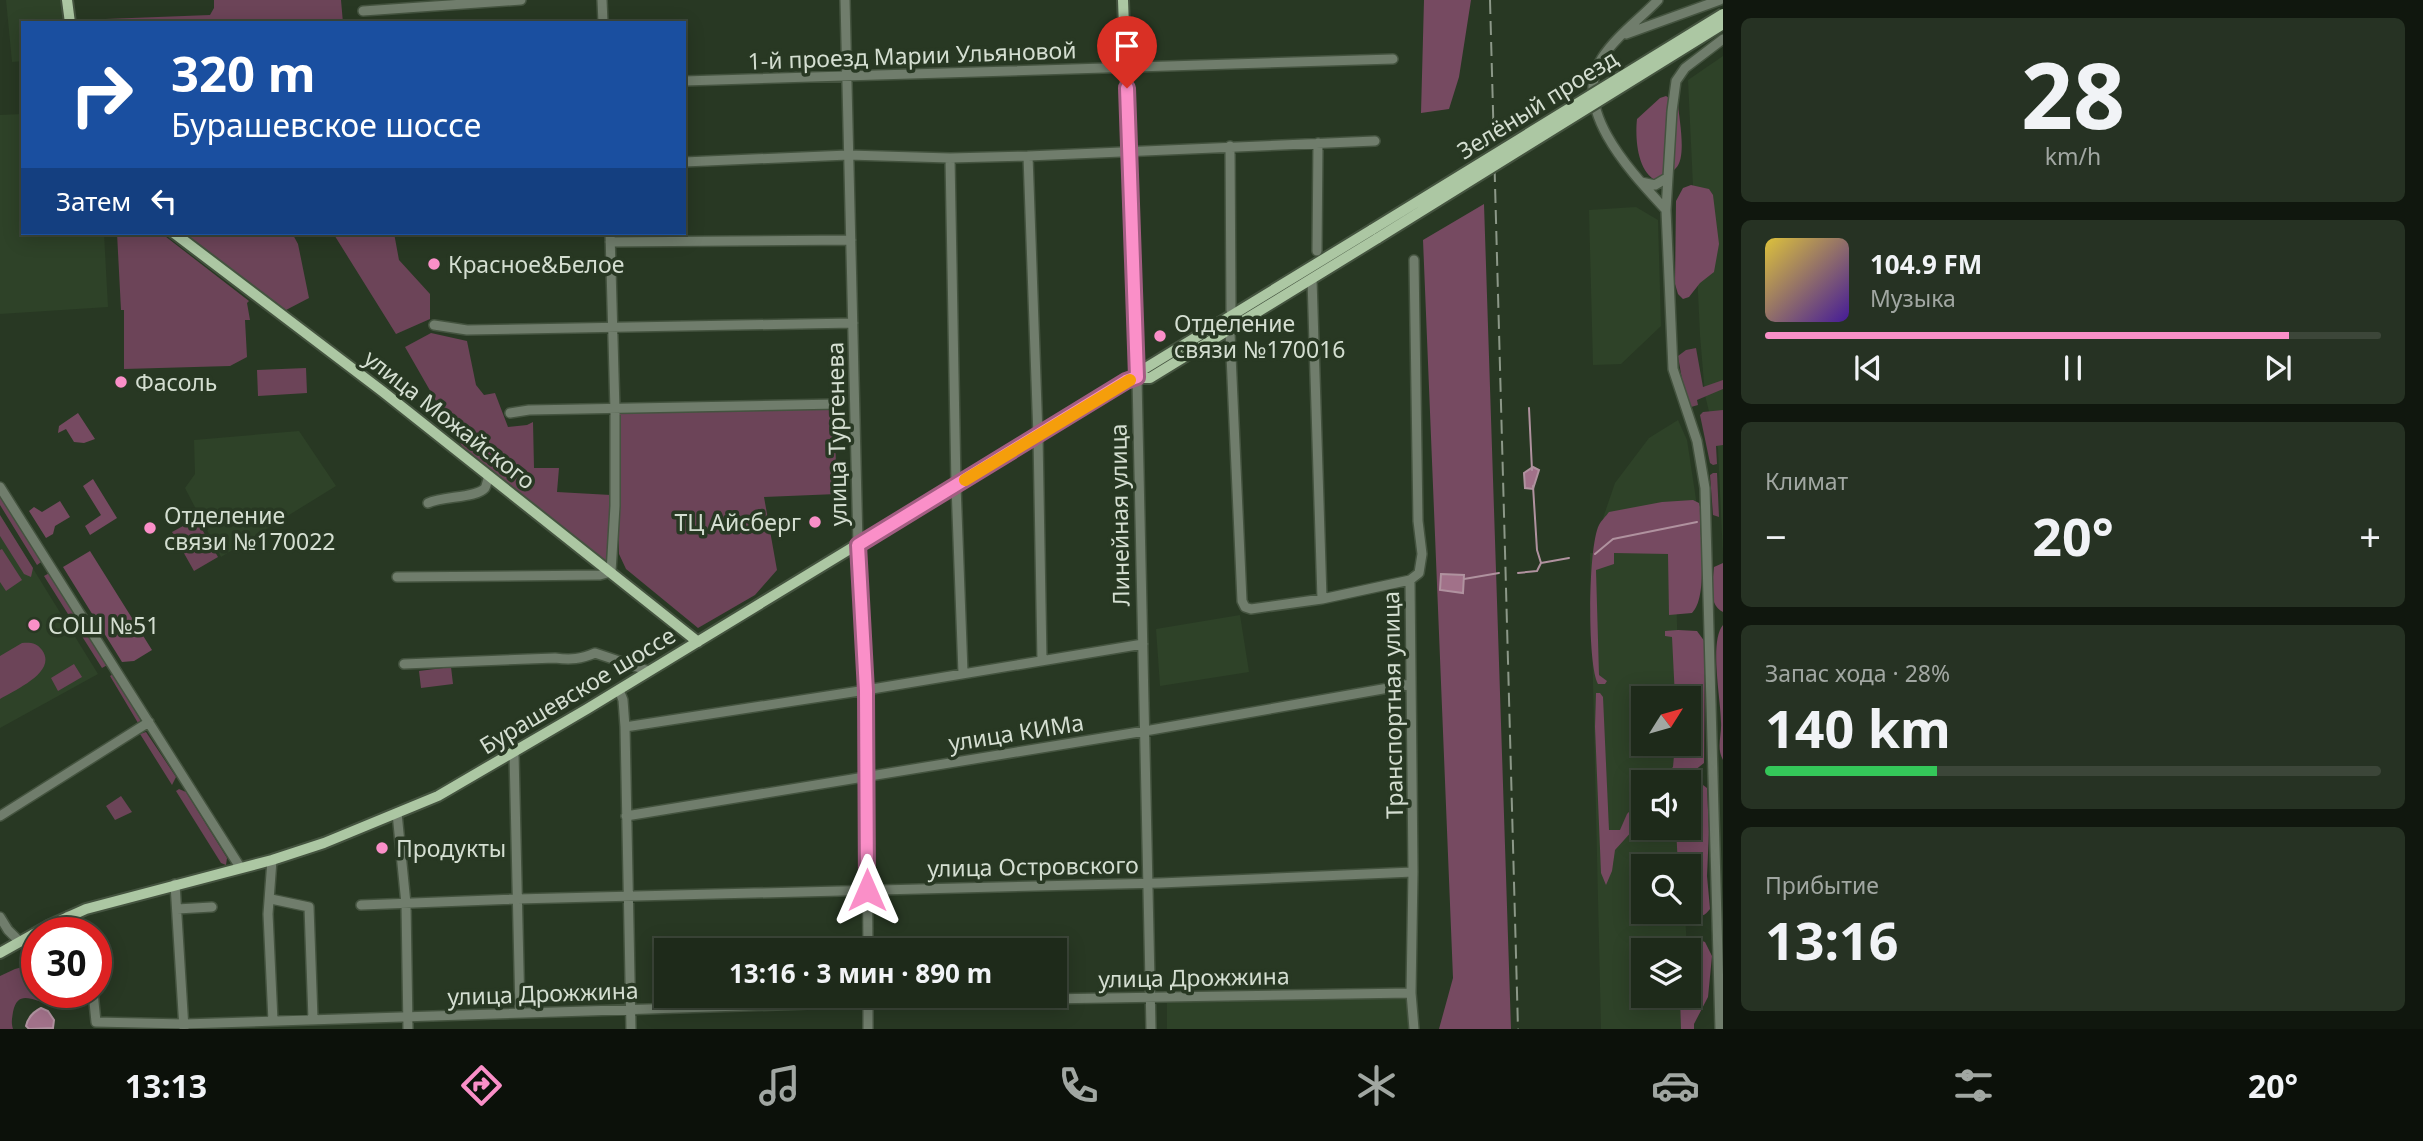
<!DOCTYPE html>
<html lang="ru">
<meta charset="utf-8">
<style>
:root{--surface:#1e2a1a;--page:#263223;--text:#f1f3f6;--muted:#a1a7a2;--line:#3c4639;--accent:#fa8fc8}
body{margin:0;font-family:"Noto Sans",sans-serif;background:var(--page);color:var(--text);height:100vh;display:flex;flex-direction:column;font-size:26px;white-space:nowrap}
*{box-sizing:border-box;margin:0}
p{font-size:23px;color:var(--muted)}
.icon{flex:none;width:38px;height:38px;fill:none;stroke:currentColor;stroke-width:2;stroke-linecap:round;stroke-linejoin:round}
.map{position:relative;flex:1;overflow:hidden}
.drawer{display:flex;flex-direction:column;gap:18px;padding:18px;background:#10170e;width:700px}
.drawer>*{flex:none}
.banner{position:absolute;left:21px;top:21px;width:665px;height:214px;border-radius:0px;box-shadow:0 4px 18px #0003,0 0 0 2px var(--line);background:#1a4fa0;color:#fff;overflow:hidden}
.needle{width:46px;rotate:53deg}
.buttons{position:absolute;left:1631px;top:686px;display:grid;gap:14px}
.buttons a{display:grid;place-items:center;width:70px;height:70px;border-radius:0px;background:var(--surface);box-shadow:0 4px 18px #0003,0 0 0 2px var(--line);font-size:35px}
.speed{position:absolute;left:21px;top:917px;display:flex;gap:14px;font-size:35px;font-weight:700;text-align:center}
.speed>*{display:grid;place-content:center;width:91px;height:91px;border-radius:50%;background:var(--surface);box-shadow:0 4px 18px #0003,0 0 0 2px var(--line);line-height:1}
.speed .limit{border:10px solid #d22;background:#fff;color:#111}
.pin{position:absolute;display:grid;place-items:center;width:60px;height:60px;color:#fff;margin:-72px -30px;border-radius:50% 50% 50% 0;rotate:-45deg;box-shadow:0 0 7px #0007}
.pin .icon{rotate:45deg}
.me{position:absolute;width:77px;margin:-38px;rotate:0deg;stroke-linejoin:round;filter:drop-shadow(0 0 5px #0008)}
.turn{display:flex;align-items:center;gap:24px;height:147px;padding:0 35px;font-size:32px}
.turn .icon{width:91px;height:91px;stroke-width:2.5}
.turn b{display:block;font-size:49px;line-height:60px}
.then{display:flex;align-items:center;height:66px;padding:0 35px;background:#0003;gap:14px;font-size:26px}
.big{font-size:52px;font-weight:700;line-height:1.1}
.drawer .card{flex:1;display:flex;flex-direction:column;justify-content:center;gap:10px;min-width:0;padding:0 24px;border-radius:10px;background:var(--page)}
.drawer .dial{align-items:center;gap:0}
.dial b{font-size:91px;line-height:1}
.song{display:flex;align-items:center;gap:21px}
.cover{width:84px;height:84px;border-radius:10px;background:linear-gradient(135deg,hsl(50 70% 55%),hsl(260 70% 35%))}
.played{height:7px;border-radius:4px;background:linear-gradient(90deg,var(--accent) 85%,var(--line) 85%)}
.keys{display:flex;justify-content:space-around;direction:ltr}
.heat{display:flex;justify-content:space-between;align-items:center;font-size:38px;direction:ltr}
.charge{height:10px;border-radius:5px;background:linear-gradient(90deg,#34c759 28%,var(--line) 0)}
.trip{position:absolute;left:654px;top:938px;width:413px;height:70px;border-radius:0px;background:var(--surface);box-shadow:0 4px 18px #0003,0 0 0 2px var(--line);font-weight:700;line-height:70px;text-align:center}
.dock{display:flex;height:112px;justify-content:space-around;align-items:center;background:#0c110a;color:var(--muted)}
.dock .icon{width:49px;height:49px}
.dock .selected{color:var(--accent)}
.dock b{font-size:32px;color:var(--text)}
main{display:flex;flex:1;min-height:0}
.map>svg:first-child{display:block}
</style>
<main>
<div class="map">
<svg width="1723" height="1029" viewBox="0 0 1723 1029">
<rect width="100%" height="100%" fill="#283823"/>
<path fill="#2e4228" d="M 6,0 L 64,0 L 67,23 L 23,23 L 23,61 L 12,62 Z
M 1723,56 L 1723,556 L 1718,449 L 1705,395 L 1700,335 L 1688,80 Z
M 23,114 L 23,233 L 104,233 L 108,307 L 0,314 L 0,115 Z
M 1636,207 L 1658,220 L 1661,326 L 1621,364 L 1593,365 L 1589,210 Z
M 1678,420 L 1687,440 L 1697,506 L 1603,518 L 1615,483 L 1649,438 Z
M 299,431 L 336,486 L 221,557 L 185,488 L 195,474 L 194,440 Z
M 0,515 L 98,674 L 0,728 Z
M 1675,550 L 1679,698 L 1643,698 L 1643,744 L 1680,744 L 1681,782 L 1643,782 L 1643,828 L 1683,828 L 1684,866 L 1643,866 L 1643,912 L 1685,912 L 1687,950 L 1643,950 L 1643,996 L 1688,996 L 1689,1029 L 1601,1029 L 1590,553 Z
M 1240,615 L 1249,672 L 1160,686 L 1156,629 Z
M 1409,997 L 1410,1029 L 1167,1029 L 1167,1001 Z"/>
<path fill="#6c4458" d="M 214,0 L 341,0 L 343,23 L 79,23 L 79,20 L 210,15 L 214,8 Z
M 117,233 L 161,233 L 249,301 L 247,303 L 250,320 L 245,320 L 247,357 L 230,366 L 124,369 L 124,310 L 121,310 Z
M 184,233 L 292,233 L 298,244 L 309,298 L 286,310 Z
M 333,233 L 394,233 L 399,260 L 430,294 L 430,319 L 396,334 Z
M 431,333 L 467,341 L 476,385 L 484,395 L 495,393 L 508,427 L 527,425 L 533,422 L 534,468 L 559,468 L 557,492 L 611,495 L 612,555 L 607,562 L 463,448 L 405,347 Z
M 1696,348 L 1703,387 L 1723,380 L 1723,389 L 1697,400 L 1698,405 L 1691,407 L 1685,397 L 1678,356 L 1686,350 Z
M 306,368 L 307,393 L 258,396 L 257,370 Z
M 834,407 L 837,494 L 764,497 L 777,570 L 755,595 L 698,628 L 626,569 L 619,554 L 618,413 Z
M 1723,410 L 1723,445 L 1716,446 L 1717,464 L 1713,465 L 1710,463 L 1700,415 L 1703,412 Z
M 1713,473 L 1717,473 L 1719,517 L 1713,515 L 1710,475 Z
M 0,489 L 44,560 L 37,565 L 0,505 Z
M 0,515 L 33,568 L 31,577 L 24,574 L 0,536 Z
M 196,519 L 218,557 L 194,571 L 172,532 Z
M 2,549 L 22,580 L 6,591 L 0,582 L 0,550 Z
M 51,572 L 109,664 L 102,668 L 44,576 Z
M 22,643 C 30,642 37,643 42,650 C 58,672 14,690 0,699 L 0,656 Z
M 74,664 L 82,677 L 58,691 L 51,678 Z
M 451,667 L 453,684 L 421,688 L 419,671 Z
M 113,674 L 140,719 L 140,722 L 138,723 L 110,676 Z
M 146,732 L 176,777 L 172,785 L 140,734 Z
M 179,789 L 186,792 L 227,858 L 226,865 L 221,863 L 176,791 Z
M 121,796 L 132,812 L 115,820 L 106,806 Z
M 37,963 L 37,992 L 59,992 L 50,1003 C 35,1003 18,987 13,1012 C 12,1019 11,1022 13,1029 L 0,1029 L 0,976 L 15,969 Z"/>
<path fill="#764a61" d="M 1424,0 L 1471,0 L 1459,77 L 1449,109 L 1421,113 Z
M 1666,96 L 1678,104 C 1679,119 1687,157 1676,168 C 1672,173 1663,177 1657,181 C 1637,172 1635,138 1637,119 L 1660,98 Z
M 1691,185 L 1709,189 L 1713,195 L 1719,244 L 1714,272 L 1700,283 L 1689,297 L 1683,299 L 1678,294 L 1675,284 L 1676,201 L 1683,188 Z
M 1484,204 L 1511,1029 L 1439,1029 L 1453,978 L 1423,240 Z
M 78,413 L 95,439 L 84,443 L 74,442 L 66,429 L 58,433 L 59,426 Z
M 93,479 L 117,518 L 90,535 L 85,526 L 101,515 L 83,486 Z
M 1693,500 L 1699,503 L 1700,507 C 1699,532 1709,597 1692,613 L 1669,615 L 1668,554 L 1614,553 L 1614,564 L 1596,570 L 1599,675 L 1607,681 L 1605,684 L 1598,684 C 1587,664 1588,546 1599,525 C 1601,521 1606,516 1609,512 L 1662,502 Z
M 60,501 L 70,517 L 55,526 L 53,534 L 46,538 L 29,511 L 34,507 L 42,512 Z
M 90,551 L 152,650 L 134,661 L 122,662 L 63,567 Z
M 1723,563 L 1723,612 C 1707,604 1713,582 1714,567 Z
M 1723,625 L 1723,760 C 1716,747 1722,736 1721,722 C 1721,700 1709,641 1723,625 Z
M 1678,630 L 1697,631 L 1705,642 L 1704,763 L 1680,782 L 1658,782 L 1673,767 L 1675,744 L 1689,744 L 1689,698 L 1675,698 L 1672,637 L 1665,636 L 1665,631 Z
M 1596,693 L 1600,693 L 1603,697 L 1609,830 L 1620,830 L 1627,814 L 1643,797 L 1643,819 L 1615,850 L 1612,871 L 1606,885 L 1601,873 L 1595,727 Z
M 1699,782 L 1707,788 L 1709,831 L 1707,876 L 1710,909 C 1703,919 1692,919 1681,915 L 1680,912 L 1689,912 L 1689,866 L 1678,866 L 1676,828 L 1689,828 L 1689,789 Z
M 1691,937 L 1705,942 L 1712,956 L 1708,997 L 1694,1024 L 1694,1029 L 1681,1029 L 1680,996 L 1689,996 L 1689,950 L 1679,950 L 1679,946 Z"/>
<path fill="#a17189" stroke="#b0929f" stroke-width="2" d="M 1533,467 L 1539,470 L 1533,489 L 1525,488 L 1524,473 Z
M 1441,574 L 1464,575 L 1463,593 L 1440,590 Z
M 41,1008 L 48,1011 L 54,1020 L 53,1028 L 29,1029 L 26,1026 C 28,1017 33,1012 41,1008 Z"/>
<g fill="none" stroke-linecap="round" stroke-linejoin="round">
<path stroke="#b0929f" stroke-width="2" d="M 1529,408 L 1532,470
M 1533,486 L 1537,550 L 1541,563
M 1595,554 L 1613,539 L 1697,522
M 1518,573 L 1537,571 L 1541,563 L 1569,558
M 1464,579 L 1499,573"/>
<defs>
<path id="minor" d="M 602,0 L 603,23
M 845,0 L 858,545 L 866,690 L 868,950
M 1658,0 C 1640,19 1616,36 1602,58 C 1569,109 1634,175 1666,210
M 363,11 L 521,0
M 1626,34 L 1720,0
M 684,81 L 1393,59
M 1230,146 L 1231,310 L 1234,314
M 1028,156 L 1038,436 L 1042,661
M 950,158 L 956,485 L 963,673
M 684,162 L 848,155 L 950,158 L 1028,156 L 1375,141
M 1641,182 L 1655,185 L 1667,178
M 610,242 L 851,240
M 1317,251 L 1318,143
M 1312,279 L 1322,599
M 434,325 L 467,330 L 853,323
M 1228,330 L 1230,333 L 1242,601 L 1245,607 L 1251,609 L 1322,599 L 1410,580
M 1137,378 L 1151,1029
M 510,413 L 529,410 L 838,404
M 0,487 L 240,867
M 428,503 C 443,496 477,498 485,488 C 486,487 488,478 489,476
M 397,577 L 600,575 L 611,572 L 615,506 L 615,410 L 610,233
M 404,664 L 555,658 C 571,660 581,659 595,653 L 649,671
M 619,690 L 623,700 L 625,727 L 631,1029
M 625,727 L 866,690 L 1143,644
M 514,753 L 520,1012
M 397,813 L 406,904 L 408,1029
M 0,816 L 149,722
M 626,816 L 1145,731 L 1411,684
M 272,860 L 268,914 L 273,1021
M 175,884 L 184,1029
M 271,899 L 309,907 L 313,1019
M 361,905 L 517,899 L 1160,883 L 1413,872
M 177,909 L 212,907
M 68,916 L 78,933
M 0,917 L 8,930 L 20,942
M 93,992 L 96,1022 L 184,1024 L 868,1002 L 1411,993
M 868,996 L 868,1029
M 1414,1029 L 1411,993 L 1413,872 L 1410,580 L 1419,573 L 1422,554 L 1418,521 L 1414,260
M 1720,1029 L 1705,488 L 1697,441 L 1673,369 L 1666,210 L 1672,111 L 1676,81 L 1685,68 L 1723,39"/>
<path id="major" d="M 67,0 L 70,23
M 1123,0 L 1137,378
M 174,233 L 382,391 L 698,642
M 1137,378 L 1144,369 L 1373,229
M 0,953 L 48,926 L 86,909 L 272,860 L 324,843 L 438,796 L 587,709 L 1126,381 L 1137,378 L 1150,378 L 1378,238"/>
</defs>
<use href="#minor" stroke="#44533f" stroke-width="12"/>
<use href="#major" stroke="#44533f" stroke-width="14"/>
<use href="#minor" stroke="#707d6c" stroke-width="9"/>
<use href="#major" stroke="#acc7a3" stroke-width="10"/>
<path stroke="#8c9888" stroke-width="2" stroke-dasharray="14 7" stroke-linecap="butt" d="M 1490,0 L 1518,1029"/>
<defs>
<path id="major-bridge" d="M 1373,229 L 1723,14
M 1378,238 L 1723,24"/>
</defs>
<use href="#major-bridge" stroke="#44533f" stroke-width="14" stroke-linecap="butt"/>
<use href="#major-bridge" stroke="#acc7a3" stroke-width="10"/>
</g>
<g fill="none" stroke-linecap="round" stroke-linejoin="round">
<defs>
<path id="route" d="M 867,890 L 866,691 L 858,545 L 1126,381 L 1137,377 L 1127,88"/>
</defs>
<use href="#route" stroke="#a25d82" stroke-width="18"/>
<use href="#route" stroke="#fa8fc8" stroke-width="12"/>
<path stroke="#f59e0b" stroke-width="12" d="M 965,480 L 1130,380"/>
</g>
<g fill="#fa8fc8" stroke="#283823" stroke-width="2.5">
<circle cx="434" cy="264" r="7"/>
<circle cx="1160" cy="336" r="7"/>
<circle cx="121" cy="382" r="7"/>
<circle cx="815" cy="522" r="7"/>
<circle cx="150" cy="528" r="7"/>
<circle cx="34" cy="625" r="7"/>
<circle cx="382" cy="848" r="7"/>
</g>
<g text-anchor="middle" dominant-baseline="central" stroke-width="7" stroke-linejoin="round" paint-order="stroke">
<g font-size="23" fill="#d4ded1" stroke="#283823">
<text transform="translate(912 55) rotate(-2)">1-й проезд Марии Ульяновой</text>
<text transform="translate(1537 104) rotate(-32)">Зелёный проезд</text>
<text transform="translate(450 419) rotate(38)">улица Можайского</text>
<text transform="translate(836 434) rotate(-91)">улица Тургенева</text>
<text transform="translate(1119 515) rotate(-91)">Линейная улица</text>
<text transform="translate(577 690) rotate(-31)">Бурашевское шоссе</text>
<text transform="translate(1392 705) rotate(-91)">Транспортная улица</text>
<text transform="translate(1016 732) rotate(-9)">улица КИМа</text>
<text transform="translate(1033 866) rotate(-1)">улица Островского</text>
<text transform="translate(1194 977) rotate(-1)">улица Дрожжина</text>
<text transform="translate(543 993) rotate(-2)">улица Дрожжина</text>
</g>
<g font-size="23" fill="#d4ded1" stroke="#283823" text-anchor="start">
<text x="448" y="264">Красное&amp;Белое</text>
<text x="1174" y="323">Отделение<tspan x="1174" dy="26">связи №170016</tspan></text>
<text x="135" y="382">Фасоль</text>
<text x="164" y="515">Отделение<tspan x="164" dy="26">связи №170022</tspan></text>
<text x="801" y="522" text-anchor="end">ТЦ Айсберг</text>
<text x="48" y="625">СОШ №51</text>
<text x="396" y="848">Продукты</text>
</g>
</g>
</svg>
<div class="buttons">
<a><svg class="needle" viewBox="-14 -14 28 28"><path d="M0-13l5 13h-10z" fill="#e53935"/><path d="M0 13l5-13h-10z" fill="#a1a7a2"/></svg></a>
<a><svg class="icon" aria-label="sound" viewBox="0 0 24 24"><path d="M4 9h4l5-4v14l-5-4H4zM17 9q2 3 0 6"/></svg></a>
<a><svg class="icon" aria-label="search" viewBox="0 0 24 24"><circle cx="10" cy="10" r="6"/><path d="M15 15l6 6"/></svg></a>
<a><svg class="icon" aria-label="layers" viewBox="0 0 24 24"><path d="M12 4l9 5-9 5-9-5zM3 14l9 5 9-5"/></svg></a>
</div>
<div class="speed"><div class="limit">30</div></div>
<div class="pin" style="left:1127px;top:88px;background:#d93025"><svg class="icon" aria-label="arrive" viewBox="0 0 24 24"><path d="M6 21V4h12l-3 4 3 4H6"/></svg></div>
<svg class="me" style="left:867px;top:890px" viewBox="-20 -20 40 40"><path d="M0-17L14 15 0 8-14 15z" fill="#fa8fc8" stroke="#fff" stroke-width="4"/></svg>
<div class="trip">13:16 · 3 мин · 890 m</div>
<div class="banner">
<div class="turn"><svg class="icon" aria-label="right" viewBox="0 0 24 24"><path d="M7 20v-9h11M14 6l5 5-5 5"/></svg><div><b>320 m</b>Бурашевское шоссе</div></div>
<div class="then">Затем<svg class="icon" aria-label="left" viewBox="0 0 24 24"><path d="M17 20v-9H6M10 6l-5 5 5 5"/></svg></div>
</div>
</div>
<section class="drawer">
<div class="card dial"><b>28</b><p>km/h</p></div>
<div class="card">
<div class="song"><i class="cover"></i><div><b>104.9 FM</b><p>Музыка</p></div></div>
<div class="played"></div>
<div class="keys"><svg class="icon" aria-label="previous" viewBox="0 0 24 24"><path d="M18 5L8 12l10 7zM5 5v14"/></svg><svg class="icon" aria-label="pause" viewBox="0 0 24 24"><path d="M8 5v14M16 5v14"/></svg><svg class="icon" aria-label="next" viewBox="0 0 24 24"><path d="M6 5l10 7-10 7zM19 5v14"/></svg></div>
</div>
<div class="card"><p>Климат</p>
<div class="heat"><a>−</a><b class="big">20°</b><a>+</a></div>
</div>
<div class="card"><p>Запас хода · 28%</p><b class="big">140 km</b><div class="charge"></div></div>
<div class="card"><p>Прибытие</p><b class="big">13:16</b></div>
</section>
</main>
<nav class="dock">
<b>13:13</b>
<svg class="icon selected" aria-label="directions" viewBox="0 0 24 24"><path d="M12 3l9 9-9 9-9-9zM9 14v-3h6M13 9l2 2-2 2"/></svg>
<svg class="icon" aria-label="music" viewBox="0 0 24 24"><path d="M9 18V5l10-2v13"/><circle cx="6" cy="18" r="3"/><circle cx="16" cy="16" r="3"/></svg>
<svg class="icon" aria-label="phone" viewBox="0 0 24 24"><path d="M5 4h4l2 5-3 2q2 4 5 5l2-3 5 2v4C11 20 4 13 5 4z"/></svg>
<svg class="icon" aria-label="climate" viewBox="0 0 24 24"><path d="M12 3v18M4 7l16 10M4 17L20 7"/></svg>
<svg class="icon" aria-label="car" viewBox="0 0 24 24"><path d="M5 17H2v-5l4-1 3-4h7l3 4 3 1v5h-3M9 17h6M6 11h13"/><circle cx="7" cy="17" r="2"/><circle cx="17" cy="17" r="2"/></svg>
<svg class="icon" aria-label="filters" viewBox="0 0 24 24"><path d="M4 7h16M4 17h16"/><circle cx="9" cy="7" r="2"/><circle cx="15" cy="17" r="2"/></svg>
<b>20°</b>
</nav>
